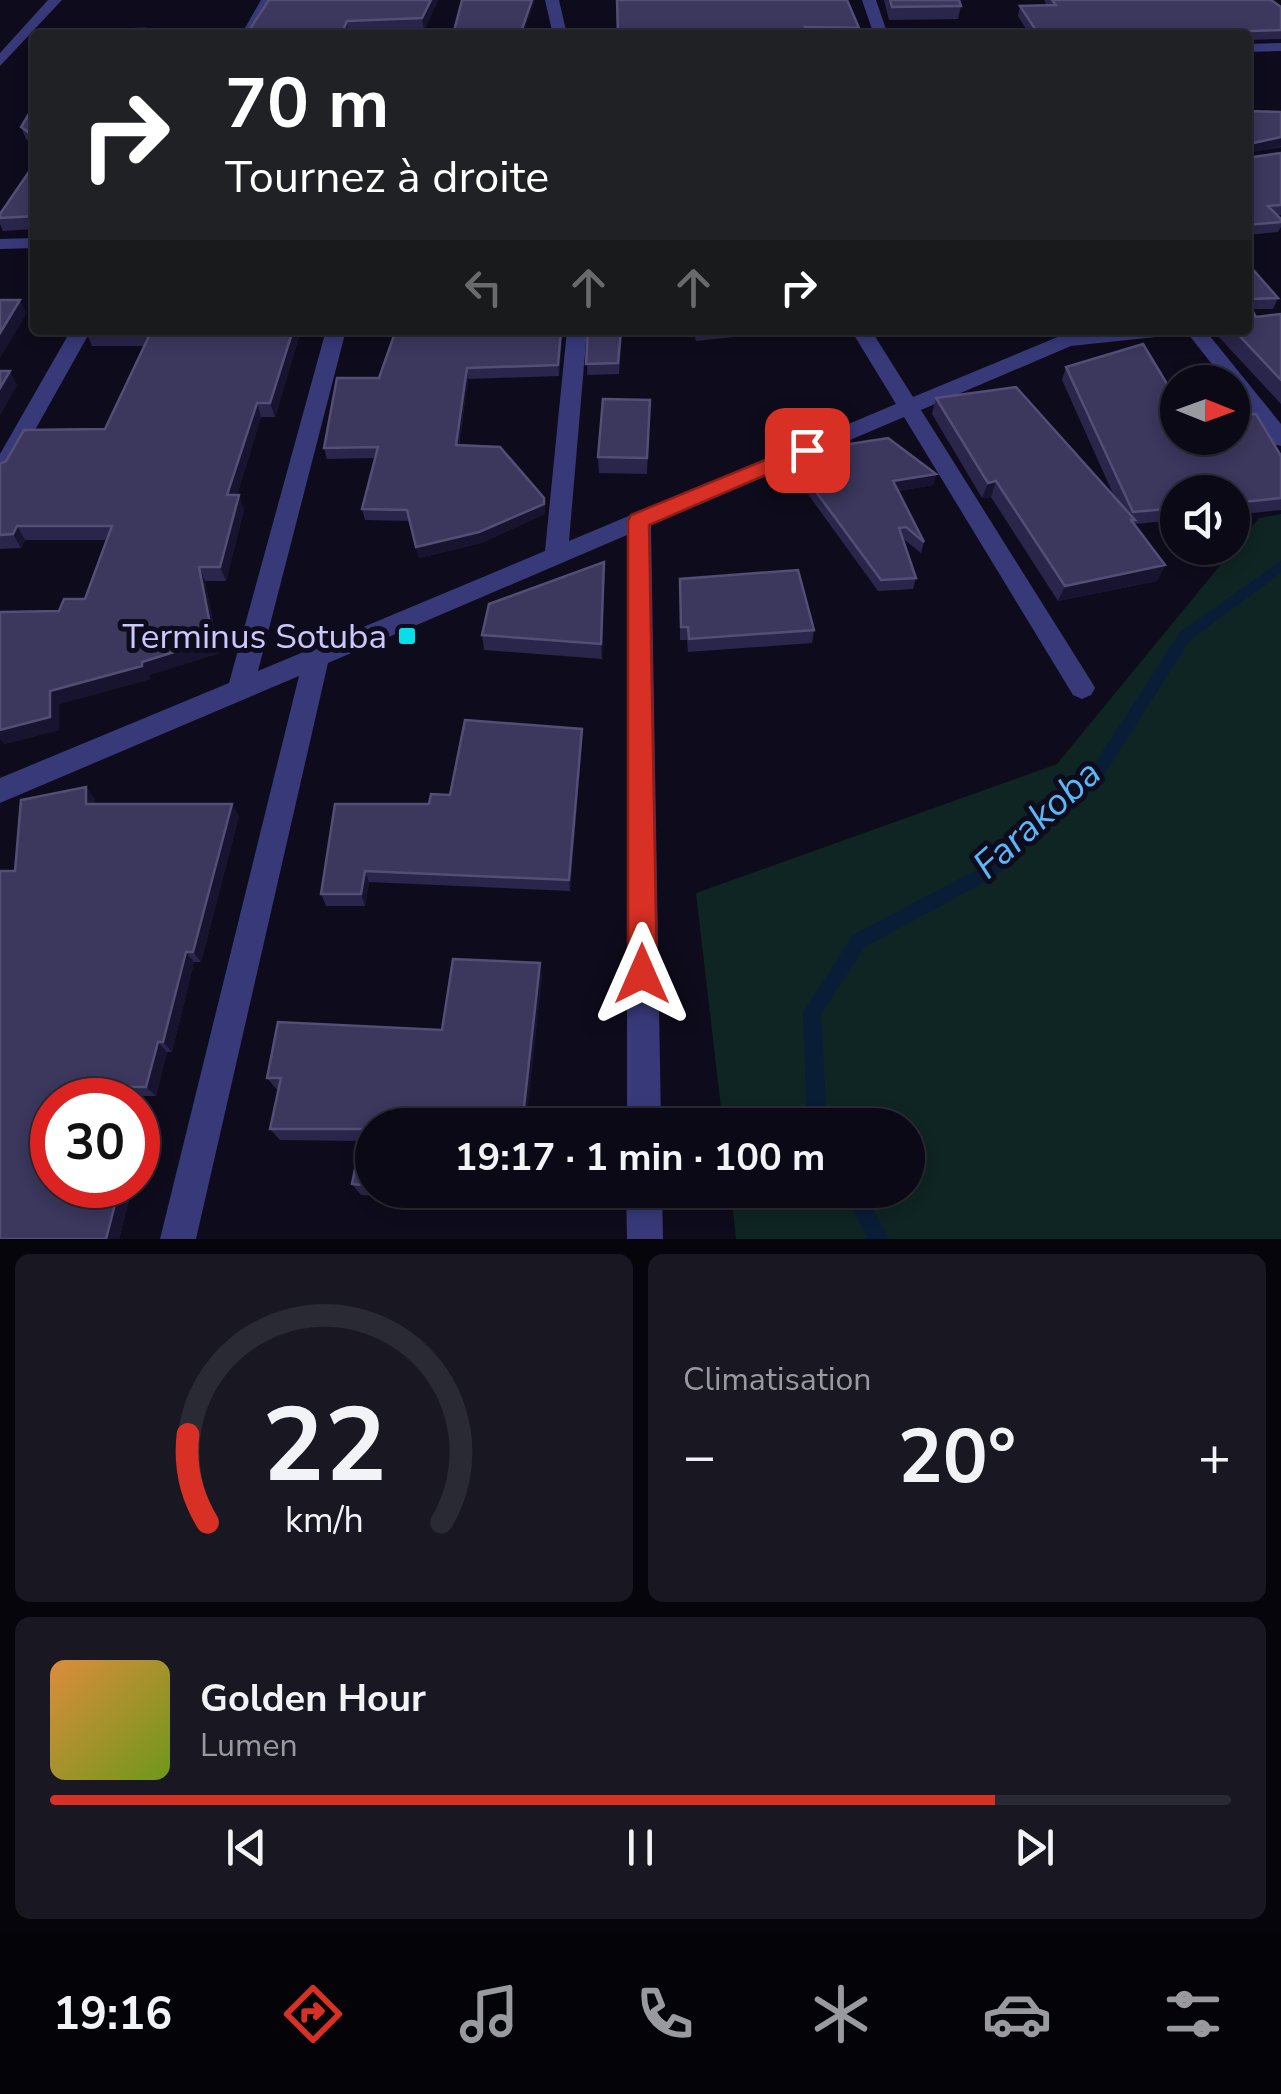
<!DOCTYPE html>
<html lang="fr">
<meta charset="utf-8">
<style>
:root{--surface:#0a0915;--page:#181722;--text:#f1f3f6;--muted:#999aa0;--line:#2a2a34;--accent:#d93025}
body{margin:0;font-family:"Nunito Sans",sans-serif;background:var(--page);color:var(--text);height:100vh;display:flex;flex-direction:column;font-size:38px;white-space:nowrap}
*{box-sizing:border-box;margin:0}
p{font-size:32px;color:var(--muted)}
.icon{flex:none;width:55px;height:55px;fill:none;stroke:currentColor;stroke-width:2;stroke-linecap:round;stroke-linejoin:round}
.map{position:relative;height:1239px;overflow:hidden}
.side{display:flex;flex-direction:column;gap:15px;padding:15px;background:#06050c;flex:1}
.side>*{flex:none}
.banner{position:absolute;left:30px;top:30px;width:1222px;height:305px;border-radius:10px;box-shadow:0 5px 15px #0003,0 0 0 2px var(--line);background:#202124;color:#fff;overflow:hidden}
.needle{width:65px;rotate:91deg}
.controls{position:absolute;left:1160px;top:365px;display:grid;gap:20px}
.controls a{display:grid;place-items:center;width:90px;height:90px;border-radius:50%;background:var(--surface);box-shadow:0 5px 15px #0003,0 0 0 2px var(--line);font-size:50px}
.speed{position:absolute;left:30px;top:1078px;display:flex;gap:20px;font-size:50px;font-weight:700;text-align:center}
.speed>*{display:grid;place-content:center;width:130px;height:130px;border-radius:50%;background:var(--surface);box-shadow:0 5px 15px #0003,0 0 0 2px var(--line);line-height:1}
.speed .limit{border:15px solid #d22;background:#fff;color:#111}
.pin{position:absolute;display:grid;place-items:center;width:85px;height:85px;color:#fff;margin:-42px;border-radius:20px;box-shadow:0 5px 15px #0006}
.me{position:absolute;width:110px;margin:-55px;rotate:0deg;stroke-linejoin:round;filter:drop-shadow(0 0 8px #0008)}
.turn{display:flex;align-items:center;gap:35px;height:210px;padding:0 30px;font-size:45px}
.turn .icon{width:130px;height:130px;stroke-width:2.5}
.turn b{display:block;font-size:70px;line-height:85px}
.lanes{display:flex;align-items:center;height:95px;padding:0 30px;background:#0003;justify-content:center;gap:50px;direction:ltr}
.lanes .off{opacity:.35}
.big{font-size:75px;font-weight:700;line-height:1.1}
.side .card{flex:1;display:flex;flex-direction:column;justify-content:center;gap:15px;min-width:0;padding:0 35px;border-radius:15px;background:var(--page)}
.side .dial{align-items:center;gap:0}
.dial svg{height:260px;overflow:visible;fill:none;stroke:var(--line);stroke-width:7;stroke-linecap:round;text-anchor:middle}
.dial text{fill:var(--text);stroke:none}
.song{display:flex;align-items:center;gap:30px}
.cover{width:120px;height:120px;border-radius:15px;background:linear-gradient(135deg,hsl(30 70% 55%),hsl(80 70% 35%))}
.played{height:10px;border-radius:5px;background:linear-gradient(90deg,var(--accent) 80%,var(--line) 80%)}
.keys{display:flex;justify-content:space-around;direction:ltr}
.heat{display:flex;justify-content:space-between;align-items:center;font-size:55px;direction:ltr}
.side .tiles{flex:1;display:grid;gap:15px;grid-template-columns:1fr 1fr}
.card:last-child{grid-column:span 2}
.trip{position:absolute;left:355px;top:1108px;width:570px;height:100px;border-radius:50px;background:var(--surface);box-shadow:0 5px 15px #0003,0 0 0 2px var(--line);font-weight:700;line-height:100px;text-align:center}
.tab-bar{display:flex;height:160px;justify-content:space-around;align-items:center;background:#040408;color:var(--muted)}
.tab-bar .icon{width:70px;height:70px}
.tab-bar .current{color:var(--accent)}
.tab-bar b{font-size:45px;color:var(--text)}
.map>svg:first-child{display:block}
</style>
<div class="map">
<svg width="1281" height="1239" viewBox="0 0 1281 1239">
<rect width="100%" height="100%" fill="#0e0c1c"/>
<path fill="#0f2523" d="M 1281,514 L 1281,1239 L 736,1239 L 731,1190 L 908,1190 L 908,1125 L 723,1125 L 696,893 L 1057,764 L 1259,518 Z"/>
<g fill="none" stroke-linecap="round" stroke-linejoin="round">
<path fill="#0a1d36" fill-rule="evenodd" d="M 1281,561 L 1281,573 L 1190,640 L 1106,772 L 994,877 L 865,947 L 821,1014 L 827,1125 L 807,1125 L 803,1012 L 853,935 L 982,867 L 1096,762 L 1180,632 Z
M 842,1190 L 863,1190 L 889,1239 L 868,1239 Z"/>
<path fill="#383979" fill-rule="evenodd" d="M 48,0 L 62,0 L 0,66 L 0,53 Z
M 261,0 L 275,0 L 255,35 L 241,35 Z
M 545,0 L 559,0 L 567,35 L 553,35 Z
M 862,0 L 876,0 L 888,35 L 874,35 Z
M 1281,43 L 1281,51 L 1248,52 L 1248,44 Z
M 35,238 L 35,248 L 0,249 L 0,239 Z
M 71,330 L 91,330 L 11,473 L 0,481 L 0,454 Z
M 326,330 L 346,330 L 258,671 L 545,551 L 567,330 L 587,330 L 569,541 L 896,404 L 851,330 L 871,330 L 913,397 L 1060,336 L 1107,330 L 1175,330 L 1165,336 L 1071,346 L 921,410 L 1091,681 L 1095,688 L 1091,695 L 1082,699 L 1073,695 L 904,417 L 651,525 L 661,1125 L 627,1125 L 627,535 L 328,663 L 196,1239 L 160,1239 L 299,676 L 0,803 L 0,778 L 229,683 Z
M 1185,330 L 1205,330 L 1281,424 L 1281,446 L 1273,444 L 1232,391 L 1232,382 L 1226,382 Z
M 626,1190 L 662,1190 L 663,1239 L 627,1239 Z"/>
</g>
<path fill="#2a254a" d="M 438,0 L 424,31 L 349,33 L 348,35 L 246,35 Z
M 617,0 L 859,28 L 858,35 L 618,35 Z
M 884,0 L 959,0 L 961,6 L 958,19 L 889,20 Z
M 1044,0 L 1271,0 L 1281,7 L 1281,39 L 1248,40 L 1248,35 L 1030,35 L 1018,16 L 1020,6 L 1047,5 Z
M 35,104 L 35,145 L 26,139 L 21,127 Z
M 1248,111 L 1281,112 L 1281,147 L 1251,152 L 1253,157 L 1281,153 L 1281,215 L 1278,215 L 1281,219 L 1281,227 L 1278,232 L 1248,235 Z
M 35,163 L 35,229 L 3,231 L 0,224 L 0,214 Z
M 1248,264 L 1278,298 L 1273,309 L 1248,309 Z
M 1281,314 L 1281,404 L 1216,334 L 1217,330 L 1248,330 L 1256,317 Z
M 301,330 L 275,417 L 261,417 L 237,495 L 244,509 L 226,581 L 205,581 L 219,653 L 149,675 L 150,679 L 59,704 L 59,730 L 4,744 L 59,611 L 85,599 L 107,540 L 25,540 L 21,548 L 0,549 L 0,464 L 105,429 L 145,346 L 92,346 L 86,332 Z
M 396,330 L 563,330 L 559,376 L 468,379 L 459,445 L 544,498 L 545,514 L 481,543 L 419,558 L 410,521 L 365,520 L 362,509 L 375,458 L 327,459 L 324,448 L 379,378 Z
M 589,330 L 622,330 L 619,374 L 587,375 Z
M 692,330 L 771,330 L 770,333 L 696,341 Z
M 1066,367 L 1178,438 L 1281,456 L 1281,510 L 1232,515 L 1232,492 L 1178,492 L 1178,520 L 1134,524 L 1165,565 L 1157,581 L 1058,601 L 991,497 L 982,498 L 932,414 L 936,398 L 1114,496 L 1062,380 Z
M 650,400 L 647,474 L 599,473 L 598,457 Z
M 811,450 L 936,474 L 933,485 L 898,491 L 924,542 L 921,553 L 902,538 L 916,578 L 913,589 L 878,591 L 802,486 L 803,474 L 819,470 L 809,462 Z
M 604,578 L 602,659 L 484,650 L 482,635 Z
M 680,593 L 814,630 L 812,643 L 688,652 L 687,640 L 680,640 Z
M 582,741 L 570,891 L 369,882 L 365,906 L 326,906 L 321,894 L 429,804 Z
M 95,799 L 95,804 L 239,816 L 201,962 L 194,962 L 172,1052 L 167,1052 L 156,1096 L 137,1096 L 52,1185 L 133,1185 L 119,1239 L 0,1239 L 15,871 Z
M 542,978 L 372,1125 L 372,1190 L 520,1190 L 518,1205 L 361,1195 L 352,1184 L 360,1141 L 280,1140 L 270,1129 L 278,1091 L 267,1078 L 442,1030 Z"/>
<path fill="#18142f" d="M 431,0 L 438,0 L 424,31 L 422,18 Z
M 532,0 L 535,0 L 523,35 L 520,35 Z
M 347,21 L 348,35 L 341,35 Z
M 1281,137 L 1281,146 L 1248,153 L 1249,144 Z
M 20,300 L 27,313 L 0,358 L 0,333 Z
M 293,330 L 301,330 L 275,417 L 270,403 Z
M 561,330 L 563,330 L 559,376 L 558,365 Z
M 467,368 L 468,379 L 457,455 L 456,445 Z
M 10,371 L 17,385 L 0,416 L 0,388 Z
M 257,403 L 261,417 L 233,509 L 227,495 Z
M 936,474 L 933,485 L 890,492 L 893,481 Z
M 996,481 L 991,497 L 982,498 L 988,483 Z
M 239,495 L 244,509 L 226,581 L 220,567 Z
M 544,498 L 545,514 L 481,543 L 419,558 L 416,547 Z
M 17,526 L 25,540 L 21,548 L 13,534 Z
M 604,562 L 604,578 L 602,659 L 601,644 Z
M 1165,565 L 1157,581 L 1058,601 L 1065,586 Z
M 199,567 L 205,581 L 219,653 L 149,675 L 150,679 L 59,704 L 59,730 L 4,744 L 0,739 L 0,730 L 50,691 L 142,662 Z
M 582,729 L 582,741 L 570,891 L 569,880 Z
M 86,787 L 95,799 L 96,816 L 86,804 Z
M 232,804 L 239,816 L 201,962 L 193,952 Z
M 365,871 L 369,882 L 365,906 L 361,894 Z
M 186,952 L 194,962 L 172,1052 L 163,1042 Z
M 540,963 L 542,978 L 526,1125 L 522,1125 Z
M 158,1042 L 167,1052 L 156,1096 L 146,1087 Z
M 127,1087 L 137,1096 L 137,1100 L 124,1100 Z
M 120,1185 L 133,1185 L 119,1239 L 106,1239 Z
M 515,1190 L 520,1190 L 518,1205 L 514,1195 Z"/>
<path fill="#3b375d" stroke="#524e76" stroke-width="2.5" d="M 269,0 L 431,0 L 422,18 L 347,21 L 341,35 L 246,35 Z
M 462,0 L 532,0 L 520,35 L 453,35 Z
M 617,0 L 847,0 L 859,28 L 805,27 L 807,35 L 618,35 Z
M 890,0 L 959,0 L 961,6 L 892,7 Z
M 1052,0 L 1271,0 L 1281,7 L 1281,30 L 1168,34 L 1169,35 L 1039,35 L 1020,6 L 1056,5 Z
M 144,29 L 139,35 L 78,35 L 82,30 Z
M 35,104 L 35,137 L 21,127 Z
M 1248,111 L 1281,112 L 1281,137 L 1249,144 L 1253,157 L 1281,153 L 1281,205 L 1268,206 L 1281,219 L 1281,222 L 1248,225 Z
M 35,163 L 35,216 L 0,218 L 0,214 Z
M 1248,264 L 1278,298 L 1248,299 Z
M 0,300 L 20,300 L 0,333 Z
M 1252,310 L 1256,317 L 1281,314 L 1281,380 L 1234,330 L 1248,330 L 1248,311 Z
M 87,330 L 293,330 L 270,403 L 257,403 L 227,495 L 239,495 L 220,567 L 199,567 L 213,640 L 142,662 L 142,666 L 50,691 L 50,717 L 0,730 L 0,612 L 59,611 L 64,599 L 85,599 L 112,526 L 17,526 L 13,534 L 0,535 L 0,464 L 6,461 L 24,430 L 105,429 L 151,332 L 86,332 Z
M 396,330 L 561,330 L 558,365 L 467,368 L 456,445 L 500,447 L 544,498 L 544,504 L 479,532 L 416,547 L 407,510 L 362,509 L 378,447 L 324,448 L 337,378 L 379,378 Z
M 588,330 L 621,330 L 618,363 L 586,364 Z
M 1143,344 L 1178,402 L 1178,438 L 1232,438 L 1232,414 L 1256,414 L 1281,456 L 1281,498 L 1232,503 L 1232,492 L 1178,492 L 1178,508 L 1133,512 L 1066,367 Z
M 0,371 L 10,371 L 0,388 Z
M 1016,387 L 1135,520 L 1131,520 L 1165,565 L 1065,586 L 996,481 L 988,483 L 936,398 Z
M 603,399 L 650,400 L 647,458 L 598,457 Z
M 888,438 L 936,474 L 893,481 L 924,542 L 906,527 L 899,528 L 916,578 L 881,580 L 803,474 L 831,466 L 811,450 Z
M 604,562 L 601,644 L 482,635 L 489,604 Z
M 798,570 L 814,630 L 689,639 L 688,627 L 681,627 L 680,579 Z
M 465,720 L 582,729 L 569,880 L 365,871 L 361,894 L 321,894 L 335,804 L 429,804 L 431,794 L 450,795 Z
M 86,787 L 86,804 L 232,804 L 193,952 L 186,952 L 163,1042 L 158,1042 L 146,1087 L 127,1087 L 124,1100 L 52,1100 L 52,1185 L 120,1185 L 106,1239 L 0,1239 L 0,871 L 15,871 L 21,800 Z
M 453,959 L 540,963 L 522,1125 L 372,1125 L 372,1186 L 352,1184 L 363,1129 L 270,1129 L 281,1078 L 267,1078 L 278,1022 L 442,1030 Z
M 439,1190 L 515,1190 L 514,1195 Z"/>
<path fill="#d93025" stroke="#8d1f18" stroke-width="2.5" d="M 807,443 L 814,445 L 814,454 L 649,525 L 657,974 L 653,984 L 642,988 L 632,984 L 628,974 L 628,521 L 631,515 Z"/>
<rect fill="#09dee8" stroke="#0e0c1c" stroke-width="4" x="397" y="626" width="20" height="20" rx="5"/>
<g text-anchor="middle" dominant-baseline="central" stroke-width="10" stroke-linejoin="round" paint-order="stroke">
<g font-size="35" fill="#cbc8fd" stroke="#0e0c1c" text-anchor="end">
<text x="387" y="636">Terminus Sotuba</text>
</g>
<g font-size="38" font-style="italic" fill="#5ab8f9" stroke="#0e0c1c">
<text transform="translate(1037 819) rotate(-42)">Farakoba</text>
</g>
</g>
</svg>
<div class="controls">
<a><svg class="needle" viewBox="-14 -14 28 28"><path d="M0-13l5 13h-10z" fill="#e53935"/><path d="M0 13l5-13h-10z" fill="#999aa0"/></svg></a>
<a><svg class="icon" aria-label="sound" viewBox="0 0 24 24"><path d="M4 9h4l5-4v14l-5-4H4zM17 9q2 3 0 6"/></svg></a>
</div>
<div class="speed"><div class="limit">30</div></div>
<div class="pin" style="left:807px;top:450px;background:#d93025"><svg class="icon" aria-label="arrive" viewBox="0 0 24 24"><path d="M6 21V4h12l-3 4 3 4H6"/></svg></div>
<svg class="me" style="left:642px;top:974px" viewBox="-20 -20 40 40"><path d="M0-17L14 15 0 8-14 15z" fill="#d93025" stroke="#fff" stroke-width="4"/></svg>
<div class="trip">19:17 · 1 min · 100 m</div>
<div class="banner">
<div class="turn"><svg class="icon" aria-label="right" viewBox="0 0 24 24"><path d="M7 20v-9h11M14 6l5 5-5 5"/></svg><div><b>70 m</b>Tournez à droite</div></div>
<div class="lanes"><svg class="icon off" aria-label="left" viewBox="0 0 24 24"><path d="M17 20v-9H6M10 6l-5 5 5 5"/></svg><svg class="icon off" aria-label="ahead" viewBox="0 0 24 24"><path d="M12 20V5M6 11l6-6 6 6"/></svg><svg class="icon off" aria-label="ahead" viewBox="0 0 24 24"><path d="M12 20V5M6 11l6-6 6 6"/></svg><svg class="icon" aria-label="right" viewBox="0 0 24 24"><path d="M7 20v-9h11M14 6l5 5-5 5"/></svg></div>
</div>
</div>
<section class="side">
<div class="tiles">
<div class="card dial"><svg viewBox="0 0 100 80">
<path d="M14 69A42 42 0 1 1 86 69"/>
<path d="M14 69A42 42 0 0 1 8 42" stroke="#d93025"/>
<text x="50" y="56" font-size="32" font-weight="700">22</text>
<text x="50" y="72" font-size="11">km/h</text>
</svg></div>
<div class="card"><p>Climatisation</p>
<div class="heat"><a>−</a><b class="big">20°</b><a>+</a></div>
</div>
<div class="card">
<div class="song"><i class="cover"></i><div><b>Golden Hour</b><p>Lumen</p></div></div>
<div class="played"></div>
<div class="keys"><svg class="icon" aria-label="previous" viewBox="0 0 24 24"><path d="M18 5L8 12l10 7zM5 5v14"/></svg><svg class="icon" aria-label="pause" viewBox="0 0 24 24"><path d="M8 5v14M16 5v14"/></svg><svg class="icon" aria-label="next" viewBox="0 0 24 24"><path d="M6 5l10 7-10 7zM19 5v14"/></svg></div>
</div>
</div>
</section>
<nav class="tab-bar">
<b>19:16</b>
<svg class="icon current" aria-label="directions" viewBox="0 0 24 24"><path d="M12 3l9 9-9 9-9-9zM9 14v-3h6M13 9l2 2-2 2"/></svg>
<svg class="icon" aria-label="music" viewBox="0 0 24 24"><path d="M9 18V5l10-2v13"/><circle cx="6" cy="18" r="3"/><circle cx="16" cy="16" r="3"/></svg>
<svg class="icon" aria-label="phone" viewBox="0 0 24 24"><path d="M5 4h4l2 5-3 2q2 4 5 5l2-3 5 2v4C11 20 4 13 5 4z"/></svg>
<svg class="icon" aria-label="climate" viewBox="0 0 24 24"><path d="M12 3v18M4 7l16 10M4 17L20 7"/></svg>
<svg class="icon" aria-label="car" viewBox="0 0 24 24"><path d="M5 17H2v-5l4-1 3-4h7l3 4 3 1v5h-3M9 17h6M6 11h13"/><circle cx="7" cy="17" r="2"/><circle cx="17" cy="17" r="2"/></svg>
<svg class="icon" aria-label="filters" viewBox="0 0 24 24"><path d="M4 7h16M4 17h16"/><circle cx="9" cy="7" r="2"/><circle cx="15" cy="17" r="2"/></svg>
</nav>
